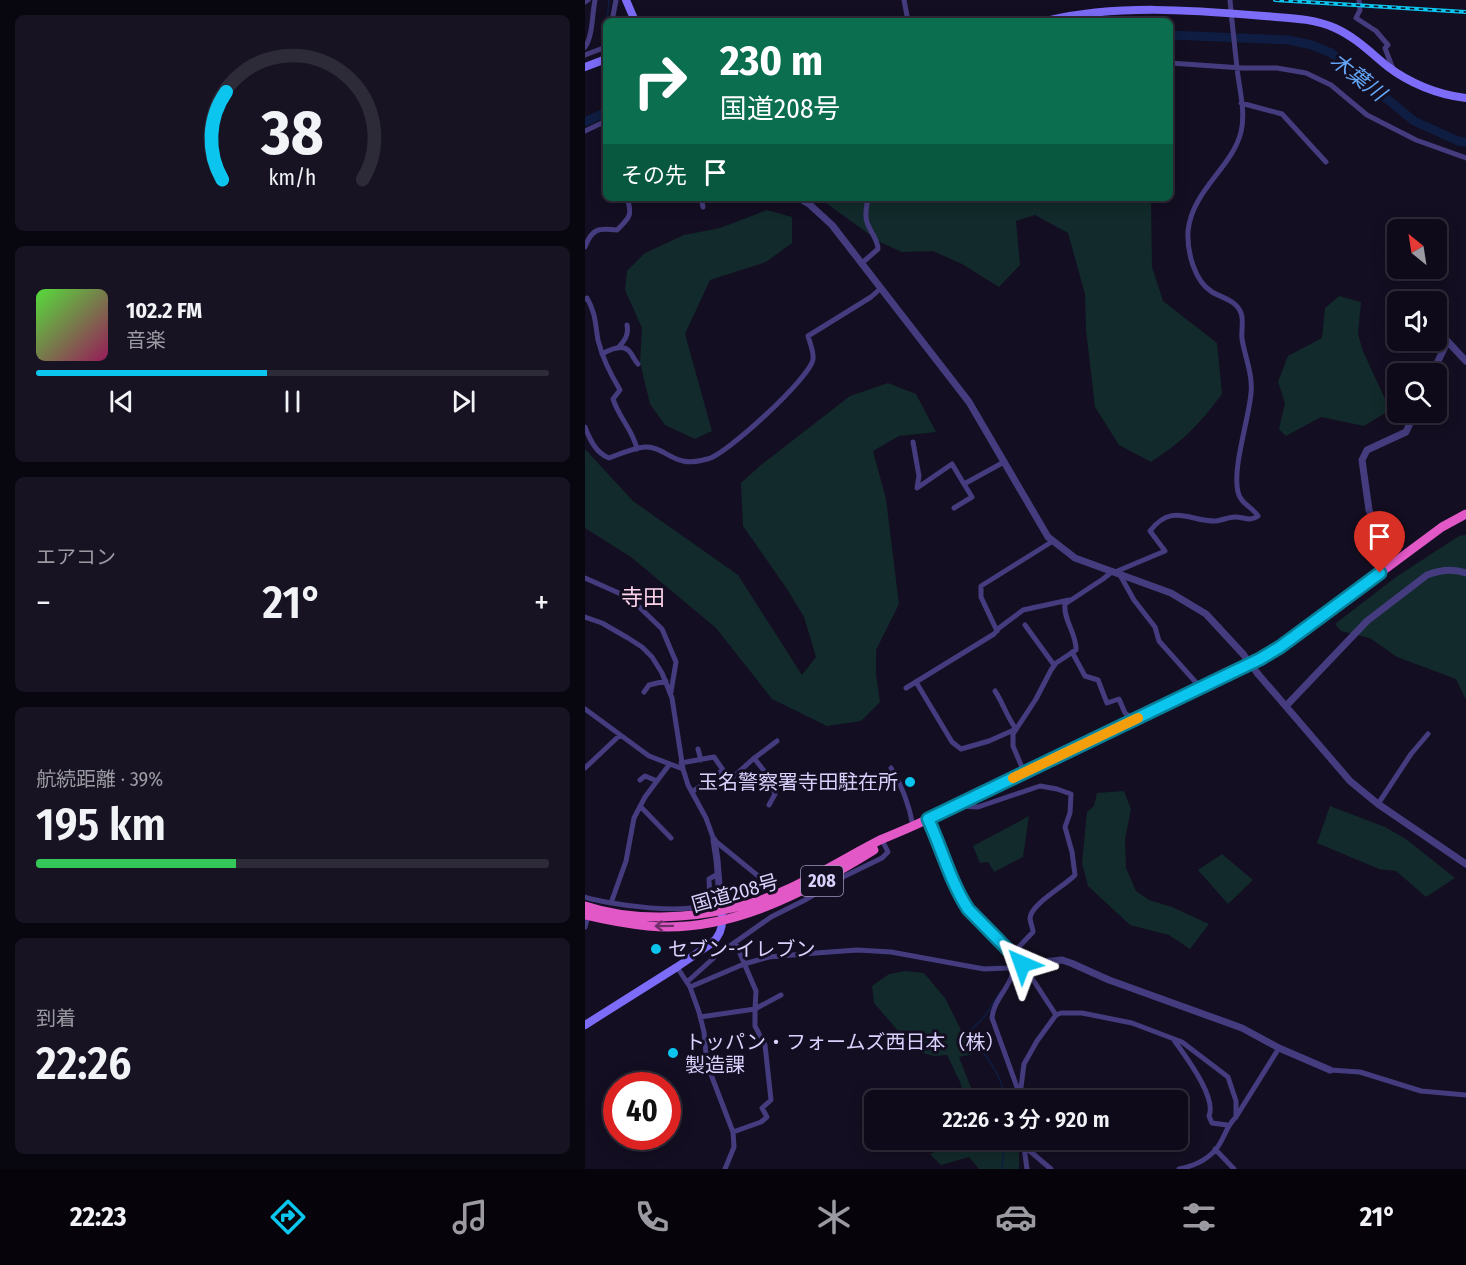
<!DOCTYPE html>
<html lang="ja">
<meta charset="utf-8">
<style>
:root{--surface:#0e0a19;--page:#171322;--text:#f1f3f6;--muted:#9b9aa2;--line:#2e2b38;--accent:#0bc5ef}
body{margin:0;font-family:"Fira Sans Condensed","Noto Sans JP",sans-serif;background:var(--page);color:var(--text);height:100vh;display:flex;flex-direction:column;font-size:22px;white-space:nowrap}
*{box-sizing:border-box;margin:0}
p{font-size:20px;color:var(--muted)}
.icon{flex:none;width:33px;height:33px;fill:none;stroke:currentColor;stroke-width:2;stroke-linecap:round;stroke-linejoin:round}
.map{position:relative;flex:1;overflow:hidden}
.side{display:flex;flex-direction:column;gap:15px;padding:15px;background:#08060e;width:585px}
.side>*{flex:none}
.top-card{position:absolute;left:18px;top:18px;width:570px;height:183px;border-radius:9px;box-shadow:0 3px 15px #0003,0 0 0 2px var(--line);background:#0b6e4f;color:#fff;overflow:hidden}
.needle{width:39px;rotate:330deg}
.buttons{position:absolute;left:802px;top:219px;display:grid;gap:12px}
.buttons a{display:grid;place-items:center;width:60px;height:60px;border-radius:9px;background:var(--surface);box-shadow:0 3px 15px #0003,0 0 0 2px var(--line);font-size:30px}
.speed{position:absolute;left:18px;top:1072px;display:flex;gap:12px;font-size:30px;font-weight:700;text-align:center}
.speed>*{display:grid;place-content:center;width:78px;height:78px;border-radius:50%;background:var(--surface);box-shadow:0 3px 15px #0003,0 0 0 2px var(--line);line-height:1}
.speed .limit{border:9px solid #d22;background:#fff;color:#111}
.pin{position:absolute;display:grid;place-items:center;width:51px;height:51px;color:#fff;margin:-62px -26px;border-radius:50% 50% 50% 0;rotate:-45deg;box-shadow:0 0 6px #0007}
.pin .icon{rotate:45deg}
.me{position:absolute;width:66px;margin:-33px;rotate:317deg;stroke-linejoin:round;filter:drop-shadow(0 0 4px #0008)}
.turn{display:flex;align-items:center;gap:21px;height:126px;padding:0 18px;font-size:27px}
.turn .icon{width:78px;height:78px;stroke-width:2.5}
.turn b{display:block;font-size:42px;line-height:51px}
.then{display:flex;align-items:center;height:57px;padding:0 18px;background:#0003;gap:12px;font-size:22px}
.big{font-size:45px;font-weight:600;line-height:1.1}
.side .widget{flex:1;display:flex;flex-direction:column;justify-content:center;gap:9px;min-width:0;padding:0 21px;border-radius:9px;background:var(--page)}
.side .dial{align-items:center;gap:0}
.dial svg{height:156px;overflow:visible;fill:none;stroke:var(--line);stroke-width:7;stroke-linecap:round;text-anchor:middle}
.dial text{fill:var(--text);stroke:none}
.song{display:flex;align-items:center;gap:18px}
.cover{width:72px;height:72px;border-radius:9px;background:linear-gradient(135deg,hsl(110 70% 55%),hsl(330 70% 35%))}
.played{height:6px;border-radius:3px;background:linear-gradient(90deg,var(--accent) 45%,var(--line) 45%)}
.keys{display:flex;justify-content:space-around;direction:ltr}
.heat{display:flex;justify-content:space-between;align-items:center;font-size:33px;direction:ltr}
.charge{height:9px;border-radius:4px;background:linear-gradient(90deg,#34c759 39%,var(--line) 0)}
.trip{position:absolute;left:279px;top:1090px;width:324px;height:60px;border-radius:9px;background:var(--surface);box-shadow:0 3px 15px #0003,0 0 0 2px var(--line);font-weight:600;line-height:60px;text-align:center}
.tabs{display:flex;height:96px;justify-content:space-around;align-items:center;background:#06040a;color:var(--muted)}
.tabs .icon{width:42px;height:42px}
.tabs .on{color:var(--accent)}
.tabs b{font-size:27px;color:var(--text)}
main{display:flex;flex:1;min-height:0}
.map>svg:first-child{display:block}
</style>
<main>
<section class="side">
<div class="widget dial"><svg viewBox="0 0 100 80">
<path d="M14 69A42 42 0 1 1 86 69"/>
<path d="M14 69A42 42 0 0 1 16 24" stroke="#0bc5ef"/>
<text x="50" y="56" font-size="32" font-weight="700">38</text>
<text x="50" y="72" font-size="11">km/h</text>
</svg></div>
<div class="widget">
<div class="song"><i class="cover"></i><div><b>102.2 FM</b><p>音楽</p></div></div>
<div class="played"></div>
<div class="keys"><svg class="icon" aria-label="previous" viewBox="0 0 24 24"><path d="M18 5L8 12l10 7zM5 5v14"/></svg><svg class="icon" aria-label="pause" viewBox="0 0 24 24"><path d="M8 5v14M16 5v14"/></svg><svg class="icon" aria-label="next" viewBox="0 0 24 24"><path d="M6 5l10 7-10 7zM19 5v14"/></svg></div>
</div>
<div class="widget"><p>エアコン</p>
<div class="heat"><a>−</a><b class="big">21°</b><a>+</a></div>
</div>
<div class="widget"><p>航続距離 · 39%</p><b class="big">195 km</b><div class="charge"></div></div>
<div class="widget"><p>到着</p><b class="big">22:26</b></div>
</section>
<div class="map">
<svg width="881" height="1169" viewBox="0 0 881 1169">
<rect width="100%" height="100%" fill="#130e21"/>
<path fill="#122a2b" d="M 234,198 L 566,198 L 567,267 L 578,301 L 632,343 L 637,394 C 614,425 598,441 566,462 L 534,445 L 510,407 L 501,330 L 500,294 L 483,233 L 450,215 L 431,221 L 435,265 L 414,287 L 377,264 L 348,251 L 317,252 L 295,242 Z
M 182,210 L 207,217 L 207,243 L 181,262 L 125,280 L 100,334 L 127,431 L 110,439 L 80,425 L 65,404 L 55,362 L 57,328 L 40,290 L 42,271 L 60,253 L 99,235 L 135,228 Z
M 754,296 L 776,302 L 773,334 L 778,351 L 805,410 L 779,426 L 736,417 L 701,436 L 694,429 L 700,403 L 693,382 L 703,356 L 737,338 L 740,308 Z
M 303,383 L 331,394 L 351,432 L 314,436 L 288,451 L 301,499 L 314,604 L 291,650 L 291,674 L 295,702 L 276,721 L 242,726 L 187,699 L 131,628 L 46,557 L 0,528 L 0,449 L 48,501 L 153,575 L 217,675 L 231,657 L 219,617 L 202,589 L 158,526 L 156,483 L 176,465 L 265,396 Z
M 881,535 L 881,700 L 871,679 L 812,657 L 785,638 L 756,631 L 750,624 L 811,577 L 874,536 Z
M 539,791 L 546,809 L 540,839 L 541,868 L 551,891 L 564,900 L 587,907 L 624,924 L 605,949 L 584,935 L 545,925 L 503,886 L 497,863 L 502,812 L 509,806 L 512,793 Z
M 745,806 L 800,827 L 821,839 L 870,878 L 841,897 L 811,871 L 794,869 L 732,843 Z
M 444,816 L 438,857 L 409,872 L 403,862 L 395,863 L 388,846 Z
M 637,854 L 668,880 L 643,904 L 613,870 Z
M 320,971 L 339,973 L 360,998 L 388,1054 L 374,1057 L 388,1093 L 395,1101 L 378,1101 L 376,1084 L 362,1055 L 349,1056 L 334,1052 L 321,1040 L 289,1003 L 287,986 L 304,974 Z
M 378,1140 L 434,1140 L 434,1169 L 394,1169 L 384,1157 L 356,1165 L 345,1154 Z"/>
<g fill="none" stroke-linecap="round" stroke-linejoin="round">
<path stroke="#0e1d41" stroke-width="1.5" d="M 22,21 L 24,0
M 20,44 L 21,28
M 415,992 L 400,1016 L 385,1031 L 382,1036 C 385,1045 388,1049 397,1051 C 409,1067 418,1080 420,1101
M 417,1169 L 420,1140"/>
<path stroke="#0e1d41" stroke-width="9" d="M 585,35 L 703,40 L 727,45 L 746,53 L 829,121 L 873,141 L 881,142
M 0,122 L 21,112"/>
<path stroke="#443c7e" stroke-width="5" d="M 319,0 L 323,21
M 645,0 L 647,21
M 774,0 L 775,10 L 771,18 L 791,31 L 803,45 L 800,48 L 808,69
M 0,2 L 3,0
M 27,21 L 31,0
M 0,47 C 8,36 7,14 10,0
M 0,55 L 21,47
M 585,63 L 657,68 L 692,68 L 721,73 L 746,85 L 782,115 L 831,140 L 881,158
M 656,103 L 697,114 L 741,162
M 0,131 L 21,121
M 116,198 L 118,207
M 0,247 C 7,228 14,228 32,230 C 44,218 48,216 42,198
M 277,263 L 293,249 C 293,239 285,232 282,222 C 279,214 282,206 283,198
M 0,299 L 2,298 C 11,314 10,323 13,340 C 17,357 26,375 35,390 L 28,399 C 34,418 48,430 52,449
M 33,348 C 40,340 44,335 42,325
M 17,354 C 24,350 36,344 43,350 C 47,353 49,360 53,364
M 0,427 C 5,440 11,453 24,458 C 35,454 48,448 60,447 C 74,446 85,459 98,461 C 105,463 115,461 122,459 C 139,457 227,376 228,359 C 229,352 225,343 223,336 L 286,297 L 296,288
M 328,442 L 334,476 L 332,488 L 367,464 L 379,484 L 419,462
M 369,508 L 387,497 L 379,484
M 530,572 L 580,551 L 565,531 C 587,502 606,522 631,521 C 638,520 644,517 650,517 C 659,517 665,522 673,516 C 667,507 655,503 653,492 C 647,468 664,419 666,393 C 668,375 660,357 657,339 C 656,331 659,320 656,313 C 651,300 637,298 627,292 C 609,281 602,251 603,231 C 607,190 647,168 656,132 C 661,112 654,88 652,68
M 535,575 L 549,600 L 570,627 L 574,641 L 615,687
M 0,578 L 45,598 L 77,629 L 91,662 L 86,692
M 0,617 L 17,623 L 43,638 L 57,647 L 67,657 L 77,673 L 87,698 L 98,769 L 103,785 L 121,818 L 129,840 L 194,893
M 440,625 L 469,665
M 412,631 L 396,597 L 396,586 L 468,541
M 487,652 L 500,676 L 513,680 L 522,703 L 534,699 L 540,713 L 549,719
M 331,682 L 367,742 L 376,749 L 404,741 L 431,729 C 422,717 418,703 410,691
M 321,688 L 409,634 L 414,628 L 438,610 L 484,600
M 59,692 L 64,685 L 81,681
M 0,709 L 64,756 L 98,769
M 113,749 L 116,760
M 169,758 L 180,772 L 190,794 L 184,805
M 96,763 L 129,757 L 145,780 L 168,759 L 192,741
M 0,768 L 35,735
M 306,768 C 318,787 324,804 328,826
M 439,772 L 428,746 L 428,734 L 451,699 L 466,670 L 471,663 L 491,650 C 492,634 478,620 480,604 L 518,579 L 528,571
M 55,780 L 60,776 L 72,781
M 107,792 L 138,770
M 793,804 L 826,754 L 843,734
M 55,806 L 86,838
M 373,806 L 393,807 L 455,786 L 472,789 L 486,794 L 485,813 L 480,827 L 487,852 L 490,875 C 481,885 446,904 445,918 C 445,922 448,928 448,932 L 428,953
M 0,897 C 21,904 111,918 125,900 L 124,879 L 133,874
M 26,903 L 41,861 L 49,818 L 60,797 L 84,765
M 0,927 L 3,916
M 150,942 L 171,991 L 170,1009
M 437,963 L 471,1015
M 432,965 C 427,970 428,976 424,982 C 418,994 408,1004 407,1018 L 437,1101
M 92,967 L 105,987 L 114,1012 L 119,1032 L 122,1064 L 148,1132 L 149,1147 L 140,1169
M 102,982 L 132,955 L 186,917 L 220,900 L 258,877 L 297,858 L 303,852 L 299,844
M 105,987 L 159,964 L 184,957 L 231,953 L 272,950 L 306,952 L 399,969 L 423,968 L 434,960
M 170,1009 L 196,995
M 115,1017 L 170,1009 L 170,1026 L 180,1045 L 186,1100 L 177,1108 L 182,1117 L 176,1122 L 148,1132
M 589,1040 C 600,1056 632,1097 624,1116 L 627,1123 L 642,1125
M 745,1070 L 775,1072 L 836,1091 L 881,1095
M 435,1095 L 439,1064 L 452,1041 L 471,1015 L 476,1013 L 497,1013 L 547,1023 L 597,1042 L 643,1077 L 651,1101 L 651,1117
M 438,1140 L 442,1169
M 440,1147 L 466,1169
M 630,1149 L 649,1169
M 594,1169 C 609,1166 625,1159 634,1145 C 641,1134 641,1127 651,1117 L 694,1048"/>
<path stroke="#443c7e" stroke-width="7" d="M 214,198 L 224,204 L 247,225 L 384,402 L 463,537 L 490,558 L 586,593 L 621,614 L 658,654
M 852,330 L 881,361
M 847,374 L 862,342
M 812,561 L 792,529 L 784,510 L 777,460 L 782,450 L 821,432 L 830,412
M 673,674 L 765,781 L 793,804 L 881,864
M 701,706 L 782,621 L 842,575 C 855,570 868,568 881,573
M 343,819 C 357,849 365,881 383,909 L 437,964 L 477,960 L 486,963 L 524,980 L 657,1028 L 694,1048 L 745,1070
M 129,840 L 132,860 L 136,910"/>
<path stroke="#7c6cf8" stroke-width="8" d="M 41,0 L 50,21
M 461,21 C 531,4 607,10 679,16 C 703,18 728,18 750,28 C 770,37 785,52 802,66 C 824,83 853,95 881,98
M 0,67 L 21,59
M 0,1025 L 92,967 L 127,943 C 136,935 138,926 137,916"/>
<path stroke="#e158c6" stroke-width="9" d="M 0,906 C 48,922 104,919 152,907 C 204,895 248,864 295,840 C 312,833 329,826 345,818 C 455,766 565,712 675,659 L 695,647 L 857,527 L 881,514
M 0,915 C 21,920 42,924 63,926 C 144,934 223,891 289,850"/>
<defs>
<path id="rail" d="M 690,0 L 881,12"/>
</defs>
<use href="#rail" stroke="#0bc5ef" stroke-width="4"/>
<use href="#rail" stroke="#130e21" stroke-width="1.5" stroke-dasharray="4.5" stroke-linecap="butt"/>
<path stroke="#443c7e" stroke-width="5" d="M 647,21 L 652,68"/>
<path stroke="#443c7e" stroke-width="7" d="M 658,654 L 673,674"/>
</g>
<defs><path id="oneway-shaft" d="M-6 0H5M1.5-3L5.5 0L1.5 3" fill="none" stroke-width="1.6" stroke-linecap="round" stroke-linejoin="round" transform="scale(1.5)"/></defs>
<use stroke="#702f6b" href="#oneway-shaft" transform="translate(79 926) rotate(179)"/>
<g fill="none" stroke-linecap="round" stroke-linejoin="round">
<defs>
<path id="route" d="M 437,964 L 383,909 C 365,881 357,849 343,819 L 675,659 L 695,647 L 795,573"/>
</defs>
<use href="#route" stroke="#07809b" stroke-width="15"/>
<use href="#route" stroke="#0bc5ef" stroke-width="10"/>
<path stroke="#f59e0b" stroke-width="10" d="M 428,778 L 553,718"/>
</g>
<g fill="#0bc5ef" stroke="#130e21" stroke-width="2">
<circle cx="325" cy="782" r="6"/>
<circle cx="71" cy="949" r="6"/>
<circle cx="88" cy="1053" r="6"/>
</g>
<g text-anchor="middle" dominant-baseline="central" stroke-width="6" stroke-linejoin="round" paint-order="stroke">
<rect fill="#130e21" stroke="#9e96bb" stroke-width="1.5" x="216" y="866" width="42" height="30" rx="4.5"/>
<g font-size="18" font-weight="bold" fill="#dad1fd">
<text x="237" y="881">208</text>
</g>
<g font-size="20" fill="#dad1fd" stroke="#130e21" text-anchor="start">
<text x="313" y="782" text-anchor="end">玉名警察署寺田駐在所</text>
<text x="83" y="949">セブン-イレブン</text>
<text x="100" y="1042">トッパン・フォームズ西日本（株）<tspan x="100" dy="23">製造課</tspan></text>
</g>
<g font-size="20" fill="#dad1fd" stroke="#130e21">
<text transform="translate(150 893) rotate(-16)">国道208号</text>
</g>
<g font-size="21" font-style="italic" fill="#64a7f8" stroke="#130e21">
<text transform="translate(773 77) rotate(38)">木葉川</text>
</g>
<g font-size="22" fill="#fdd3ea" stroke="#130e21">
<text x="58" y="597">寺田</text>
</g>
</g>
</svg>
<div class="buttons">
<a><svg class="needle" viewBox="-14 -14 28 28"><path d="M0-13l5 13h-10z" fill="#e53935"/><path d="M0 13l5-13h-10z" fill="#9b9aa2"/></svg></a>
<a><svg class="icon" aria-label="sound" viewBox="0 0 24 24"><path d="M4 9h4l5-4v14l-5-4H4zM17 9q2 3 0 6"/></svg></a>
<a><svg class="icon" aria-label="search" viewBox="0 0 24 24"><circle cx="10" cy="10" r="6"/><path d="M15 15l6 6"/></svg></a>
</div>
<div class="speed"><div class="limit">40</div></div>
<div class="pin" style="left:795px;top:573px;background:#d93025"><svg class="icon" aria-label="arrive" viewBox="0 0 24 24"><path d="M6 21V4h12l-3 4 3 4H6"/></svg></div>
<svg class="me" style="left:437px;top:964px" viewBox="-20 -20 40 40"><path d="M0-17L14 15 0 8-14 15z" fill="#0bc5ef" stroke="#fff" stroke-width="4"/></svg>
<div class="trip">22:26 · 3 分 · 920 m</div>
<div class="top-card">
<div class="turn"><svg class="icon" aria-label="right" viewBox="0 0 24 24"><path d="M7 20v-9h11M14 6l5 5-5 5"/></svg><div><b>230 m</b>国道208号</div></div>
<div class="then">その先<svg class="icon" aria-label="arrive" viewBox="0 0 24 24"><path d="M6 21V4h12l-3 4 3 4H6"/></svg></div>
</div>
</div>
</main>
<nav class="tabs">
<b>22:23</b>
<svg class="icon on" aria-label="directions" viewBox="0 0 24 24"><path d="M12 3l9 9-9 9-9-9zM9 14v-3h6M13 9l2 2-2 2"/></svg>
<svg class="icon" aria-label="music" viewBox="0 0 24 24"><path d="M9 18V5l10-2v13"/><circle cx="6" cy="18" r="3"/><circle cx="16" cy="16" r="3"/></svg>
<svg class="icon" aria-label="phone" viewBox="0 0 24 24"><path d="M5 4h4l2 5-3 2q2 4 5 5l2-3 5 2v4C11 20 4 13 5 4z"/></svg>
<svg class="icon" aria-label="climate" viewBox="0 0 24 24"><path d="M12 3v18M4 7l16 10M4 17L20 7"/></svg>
<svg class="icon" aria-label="car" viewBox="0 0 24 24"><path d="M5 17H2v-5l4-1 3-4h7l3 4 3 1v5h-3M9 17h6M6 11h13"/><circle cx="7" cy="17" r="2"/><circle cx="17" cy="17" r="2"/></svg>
<svg class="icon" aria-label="filters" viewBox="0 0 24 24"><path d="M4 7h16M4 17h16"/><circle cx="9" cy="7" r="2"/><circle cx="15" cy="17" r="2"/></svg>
<b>21°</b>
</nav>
